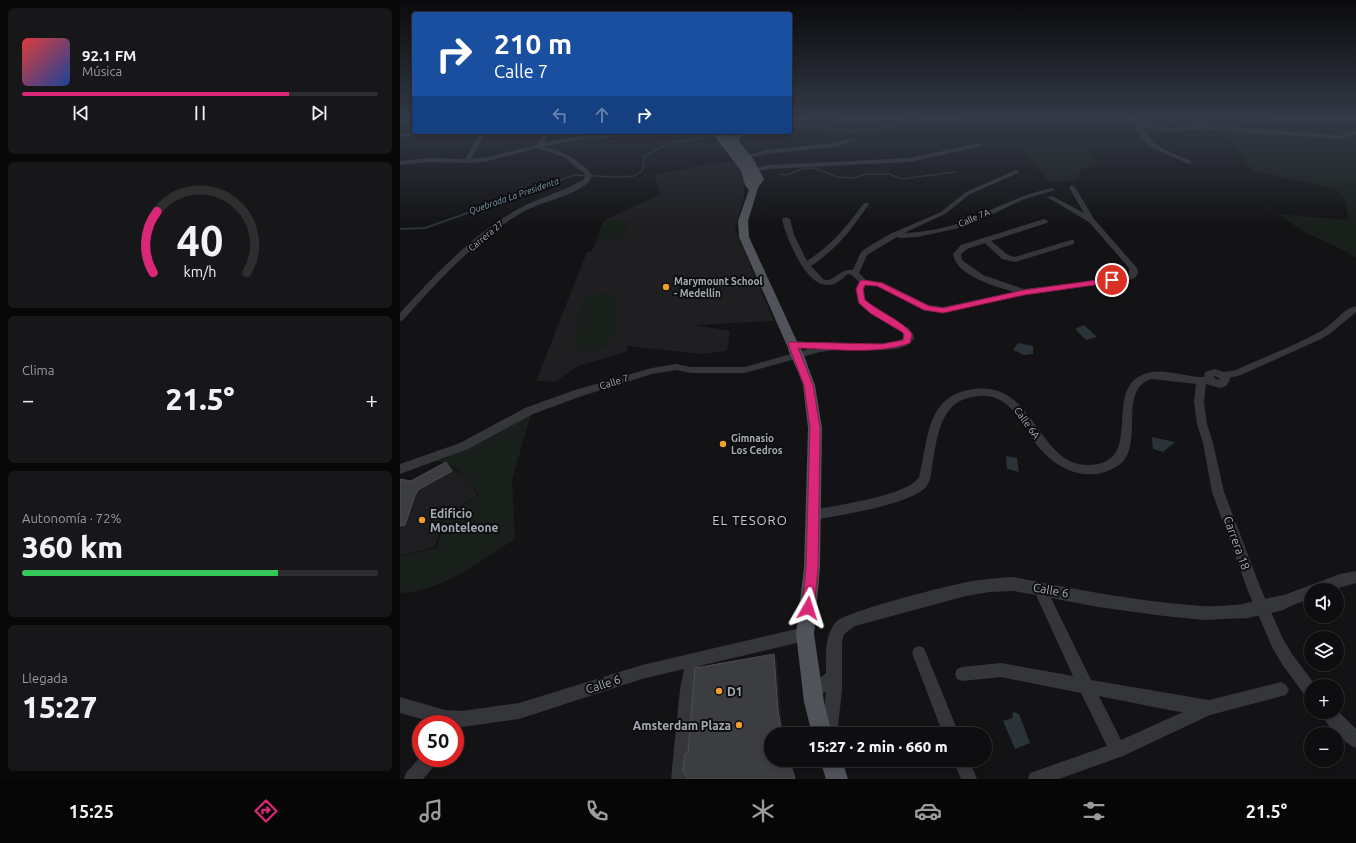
<!DOCTYPE html>
<html lang="es">
<meta charset="utf-8">
<style>
:root{--surface:#0e0e10;--page:#171719;--text:#f1f3f6;--muted:#9b9c9f;--line:#2e2e30;--accent:#db2777}
body{margin:0;font-family:Ubuntu,sans-serif;background:var(--page);color:var(--text);height:100vh;display:flex;flex-direction:column;font-size:15px;white-space:nowrap}
*{box-sizing:border-box;margin:0}
p{font-size:13px;color:var(--muted)}
.icon{flex:none;width:22px;height:22px;fill:none;stroke:currentColor;stroke-width:2;stroke-linecap:round;stroke-linejoin:round}
.map{position:relative;flex:1;overflow:hidden}
.drawer{display:flex;flex-direction:column;gap:8px;padding:8px;background:#080809;width:400px}
.drawer>*{flex:none}
.top-card{position:absolute;left:12px;top:12px;width:380px;height:122px;border-radius:4px;box-shadow:0 2px 6px #0003,0 0 0 1px var(--line);background:#1a4fa0;color:#fff;overflow:hidden}
.tools{position:absolute;left:904px;top:583px;display:grid;gap:8px}
.tools a{display:grid;place-items:center;width:40px;height:40px;border-radius:50%;background:var(--surface);box-shadow:0 2px 6px #0003,0 0 0 1px var(--line);font-size:20px}
.speed{position:absolute;left:12px;top:715px;display:flex;gap:8px;font-size:20px;font-weight:700;text-align:center}
.speed>*{display:grid;place-content:center;width:52px;height:52px;border-radius:50%;background:var(--surface);box-shadow:0 2px 6px #0003,0 0 0 1px var(--line);line-height:1}
.speed .limit{border:6px solid #d22;background:#fff;color:#111}
.pin{position:absolute;display:grid;place-items:center;width:34px;height:34px;color:#fff;margin:-17px;border:2px solid #fff;border-radius:50%;box-shadow:0 1px 4px #0007}
.me{position:absolute;width:44px;margin:-22px;rotate:6deg;stroke-linejoin:round;filter:drop-shadow(0 0 3px #0008)}
.turn{display:flex;align-items:center;gap:14px;height:84px;padding:0 16px;font-size:18px}
.turn .icon{width:52px;height:52px;stroke-width:2.5}
.turn b{display:block;font-size:28px;line-height:34px}
.lanes{display:flex;align-items:center;height:38px;padding:0 16px;background:#0003;justify-content:center;gap:20px;direction:ltr}
.lanes .off{opacity:.35}
.big{font-size:30px;font-weight:800;line-height:1.1}
.drawer .card{flex:1;display:flex;flex-direction:column;justify-content:center;gap:6px;min-width:0;padding:0 14px;border-radius:6px;background:var(--page)}
.drawer .dial{align-items:center;gap:0}
.dial svg{height:104px;overflow:visible;fill:none;stroke:var(--line);stroke-width:7;stroke-linecap:round;text-anchor:middle}
.dial text{fill:var(--text);stroke:none}
.song{display:flex;align-items:center;gap:12px}
.cover{width:48px;height:48px;border-radius:6px;background:linear-gradient(135deg,hsl(0 70% 55%),hsl(220 70% 35%))}
.played{height:4px;border-radius:2px;background:linear-gradient(90deg,var(--accent) 75%,var(--line) 75%)}
.keys{display:flex;justify-content:space-around;direction:ltr}
.heat{display:flex;justify-content:space-between;align-items:center;font-size:22px;direction:ltr}
.charge{height:6px;border-radius:3px;background:linear-gradient(90deg,#34c759 72%,var(--line) 0)}
.trip{position:absolute;left:364px;top:727px;width:228px;height:40px;border-radius:20px;background:var(--surface);box-shadow:0 2px 6px #0003,0 0 0 1px var(--line);font-weight:800;line-height:40px;text-align:center}
.menu{display:flex;height:64px;justify-content:space-around;align-items:center;background:#060606;color:var(--muted)}
.menu .icon{width:28px;height:28px}
.menu .active{color:var(--accent)}
.menu b{font-size:18px;color:var(--text)}
main{display:flex;flex:1;min-height:0}
.map>svg:first-child{display:block}
</style>
<main>
<section class="drawer">
<div class="card">
<div class="song"><i class="cover"></i><div><b>92.1 FM</b><p>Música</p></div></div>
<div class="played"></div>
<div class="keys"><svg class="icon" aria-label="previous" viewBox="0 0 24 24"><path d="M18 5L8 12l10 7zM5 5v14"/></svg><svg class="icon" aria-label="pause" viewBox="0 0 24 24"><path d="M8 5v14M16 5v14"/></svg><svg class="icon" aria-label="next" viewBox="0 0 24 24"><path d="M6 5l10 7-10 7zM19 5v14"/></svg></div>
</div>
<div class="card dial"><svg viewBox="0 0 100 80">
<path d="M14 69A42 42 0 1 1 86 69"/>
<path d="M14 69A42 42 0 0 1 17 22" stroke="#db2777"/>
<text x="50" y="56" font-size="32" font-weight="700">40</text>
<text x="50" y="72" font-size="11">km/h</text>
</svg></div>
<div class="card"><p>Clima</p>
<div class="heat"><a>−</a><b class="big">21.5°</b><a>+</a></div>
</div>
<div class="card"><p>Autonomía · 72%</p><b class="big">360 km</b><div class="charge"></div></div>
<div class="card"><p>Llegada</p><b class="big">15:27</b></div>
</section>
<div class="map">
<svg width="956" height="779" viewBox="0 0 956 779">
<rect width="100%" height="100%" fill="#131315"/>
<path fill="#1f1f22" d="M 334,162 L 340,169 L 344,182 L 344,197 L 335,229 L 374,321 L 294,325 L 330,331 L 327,351 L 301,354 L 227,346 L 228,351 L 176,367 L 155,382 L 136,381 L 187,252 L 192,251 L 206,219 L 260,195 L 254,175 L 271,171 L 284,170 L 310,163 Z"/>
<path fill="#191f1a" d="M 870,118 L 947,118 L 956,125 L 953,129 L 956,130 L 956,258 L 943,250 L 902,231 L 879,214 L 948,220 L 946,202 L 936,189 L 852,171 L 834,146 L 818,130 L 860,133 L 878,132 L 907,132 L 885,125 Z
M 615,139 L 742,142 L 748,147 L 690,150 L 699,165 L 681,169 L 678,180 L 649,183 Z
M 230,219 L 224,238 L 196,240 L 203,221 Z
M 199,293 L 210,293 L 217,298 L 216,337 C 206,348 197,352 181,352 L 174,345 L 180,305 L 186,298 Z
M 131,414 L 112,480 L 115,539 C 80,561 43,591 0,593 L 0,549 L 4,549 L 2,556 L 37,548 L 44,520 L 48,514 L 79,495 L 72,485 L 64,490 C 62,469 55,465 35,461 L 58,453 Z"/>
<path fill="#2a3338" d="M 684,325 L 697,337 L 686,340 L 675,329 Z
M 618,343 L 633,346 L 633,354 L 624,355 L 613,350 Z
M 752,437 L 775,442 L 763,452 L 753,449 Z
M 606,456 L 617,458 L 619,472 L 607,469 Z
M 614,712 L 619,714 L 630,743 L 615,749 L 603,721 L 613,718 L 612,714 Z"/>
<g fill="none" stroke-linecap="round" stroke-linejoin="round">
<path stroke="#2a3338" stroke-width="1.5" d="M 390,127 L 422,126 L 442,131 L 454,132 L 516,121 L 554,118
M 379,174 L 387,175 L 402,169 L 414,168 L 437,177 L 454,178 L 465,174 L 489,174 L 502,179 L 555,172
M 108,199 L 174,175 L 218,177 L 234,176 L 243,170 L 244,156 L 270,143 L 308,137"/>
<path stroke="#2a3338" stroke-width="2" d="M 0,229 L 25,228 L 110,198"/>
<path fill="#34363a" fill-rule="evenodd" d="M 398,118 L 407,118 L 390,123 L 390,119 Z
M 442,118 L 461,119 L 498,118 L 495,120 L 461,123 Z
M 949,118 L 956,118 L 956,122 Z
M 734,119 L 758,127 L 774,128 L 800,125 L 939,135 L 956,131 L 956,135 L 939,139 L 800,129 L 774,132 L 757,131 L 740,125 C 755,149 766,150 791,161 L 791,163 L 789,164 L 754,149 L 745,142 L 731,121 Z
M 14,132 L 29,132 L 26,134 L 0,137 L 0,133 Z
M 80,132 L 86,132 L 71,159 L 88,157 L 137,145 L 143,132 L 149,132 L 144,143 L 188,134 L 342,132 L 339,134 C 274,140 208,130 144,147 C 164,151 179,159 192,175 C 191,178 190,181 188,183 C 171,197 142,201 123,212 C 76,239 39,280 3,320 L 0,321 L 0,313 C 36,274 74,232 122,207 C 139,198 158,193 175,184 L 183,180 L 186,175 L 164,157 L 137,148 L 88,161 L 73,163 L 30,162 L 0,165 L 0,161 L 30,158 L 65,159 Z
M 453,138 L 456,140 L 455,141 L 435,147 L 366,154 L 339,160 L 336,158 L 366,150 L 435,143 Z
M 580,143 L 582,144 L 582,146 L 510,162 L 369,169 L 345,173 L 342,171 L 369,165 L 510,158 Z
M 616,170 L 619,172 L 618,173 L 570,194 L 545,214 L 504,233 C 526,232 548,228 568,220 C 596,208 622,194 652,188 L 655,190 L 622,200 L 572,224 L 555,229 L 517,237 L 500,238 L 497,237 L 467,255 L 459,273 L 466,280 L 482,282 L 529,305 L 543,307 L 614,292 C 595,286 556,276 553,254 L 561,245 L 644,219 L 648,221 L 647,223 L 591,241 L 608,255 L 615,257 L 671,240 L 674,240 L 674,244 L 615,262 L 602,259 L 585,243 L 567,249 L 561,254 L 562,260 L 583,275 L 624,289 L 725,277 L 729,274 L 729,268 L 689,222 L 647,197 L 652,196 L 684,213 L 669,187 L 672,185 L 675,187 L 694,219 L 737,268 L 738,273 L 735,278 L 727,281 L 624,295 L 543,313 L 524,310 L 477,286 L 466,285 L 464,289 L 465,300 L 476,309 L 508,328 L 513,334 L 514,339 L 506,346 L 496,349 L 482,350 L 442,349 L 420,352 L 345,373 L 291,373 L 276,370 L 252,374 L 182,396 L 133,414 L 68,449 L 0,474 L 0,464 L 60,443 L 125,408 L 175,390 L 252,368 L 276,364 L 291,367 L 345,367 L 412,348 L 389,346 L 387,344 L 392,341 C 414,342 490,349 504,338 L 502,332 L 470,313 L 458,303 L 456,289 L 459,282 L 452,275 L 448,274 C 441,279 436,286 427,285 C 405,285 386,237 382,219 L 386,217 L 390,219 L 394,235 L 407,261 C 434,243 445,228 464,203 L 468,203 L 469,204 C 450,231 439,247 411,266 L 424,280 C 435,282 440,268 453,270 L 461,252 L 468,247 L 490,234 L 541,212 L 566,192 Z
M 956,306 L 956,312 L 931,333 L 921,339 L 841,375 L 829,378 L 830,380 L 826,386 L 820,388 L 806,384 L 804,402 L 807,424 L 813,443 L 824,492 L 861,589 L 882,637 L 892,654 L 916,686 L 911,686 L 911,700 L 906,697 L 882,664 L 872,647 L 848,591 L 812,492 L 803,443 L 797,424 L 794,402 L 796,384 L 752,379 C 715,389 748,450 716,467 C 704,474 691,476 678,473 C 661,469 647,458 637,445 C 621,423 610,393 578,396 C 542,399 538,431 533,461 C 531,470 532,482 524,489 C 503,506 441,515 414,520 L 410,519 L 408,515 L 410,511 L 414,510 C 436,505 508,496 519,477 C 529,440 525,394 575,389 C 639,381 637,476 698,464 C 744,455 699,381 752,372 C 767,370 784,376 800,377 L 804,377 L 805,372 L 815,369 L 824,372 L 836,370 C 864,357 894,346 921,331 C 934,324 941,310 956,306 ZM 814,376 L 819,378 L 820,380 L 814,378 Z
M 956,571 L 956,583 L 931,590 L 911,590 L 911,598 L 881,610 L 876,608 L 874,603 L 876,598 L 940,574 Z
M 613,577 C 675,589 739,602 802,606 C 816,607 831,605 845,604 L 850,606 L 852,611 L 850,616 L 845,618 L 804,620 L 764,616 L 698,607 L 651,598 L 691,680 L 809,700 L 881,682 L 886,685 L 889,690 L 886,695 L 810,715 L 723,756 L 659,779 L 628,779 L 630,773 L 707,746 L 681,693 L 601,677 L 562,681 L 557,679 L 555,674 L 557,669 L 562,667 L 601,663 L 673,676 L 636,595 L 613,591 L 590,592 L 566,596 L 455,626 L 444,634 L 442,642 L 442,691 L 437,734 L 421,734 L 426,692 L 420,694 L 406,687 L 404,682 L 406,677 L 411,675 L 420,678 L 426,673 C 426,657 424,635 436,622 C 446,611 547,586 567,582 C 582,579 598,578 613,577 ZM 699,696 L 774,711 L 783,712 L 721,740 Z
M 405,627 L 410,629 L 412,634 L 410,639 L 405,641 L 299,666 L 296,689 L 287,779 L 271,779 L 280,689 L 284,669 L 242,679 L 119,719 L 62,727 L 55,726 L 55,724 L 39,724 L 0,713 L 0,697 L 45,710 L 62,711 L 119,703 L 242,665 Z
M 519,646 L 524,648 L 559,734 L 543,734 L 512,653 L 514,648 Z
M 937,710 L 956,729 L 956,748 C 944,743 925,724 920,712 L 937,712 Z
M 21,756 L 21,758 L 38,758 L 36,764 L 23,779 L 4,779 L 6,773 Z
M 553,760 L 569,760 L 577,779 L 561,779 Z"/>
<path fill="#505359" fill-rule="evenodd" d="M 314,132 L 320,132 L 348,169 L 351,177 L 354,176 L 343,156 L 322,132 L 330,132 L 334,136 L 340,132 L 349,132 L 341,137 L 339,141 L 354,160 L 364,179 L 358,188 L 348,221 L 349,237 L 400,348 L 398,351 L 394,352 L 390,351 L 388,348 L 339,237 L 338,221 L 349,190 L 345,185 L 341,171 L 313,134 Z
M 401,360 L 405,361 L 407,364 L 415,385 L 422,428 L 420,568 L 414,634 L 424,702 L 432,734 L 412,734 L 404,702 L 396,634 L 404,568 L 408,428 L 403,385 L 395,364 L 397,361 Z
M 420,760 L 442,760 L 448,779 L 426,779 Z"/>
<path stroke="#34363a" stroke-width="15" d="M 845,611 L 881,603"/>
<path stroke="#505359" stroke-width="8" d="M 319,132 L 344,160 L 354,178"/>
<path stroke="#505359" stroke-width="12" d="M 394,348 L 401,364"/>
</g>
<path fill="#1e1e21" d="M 46,462 L 72,486 L 78,495 L 47,514 L 43,521 L 35,547 L 4,555 L 0,552 L 0,526 L 18,490 Z
M 374,654 L 377,660 L 381,715 L 384,734 L 382,734 L 378,711 Z
M 389,760 L 391,760 L 396,779 L 395,779 Z"/>
<path fill="#3c3d41" stroke="#4c4e53" d="M 46,462 L 52,471 L 18,490 L 14,498 L 5,525 L 0,526 L 0,479 L 11,481 Z
M 374,654 L 378,711 L 382,734 L 371,734 L 371,760 L 389,760 L 395,779 L 287,779 L 283,769 L 285,754 L 288,752 L 295,668 Z"/>
<linearGradient id="sky" x2="0" y2="1"><stop stop-color="#0a0a0c"/><stop offset="0.52" stop-color="#333946"/><stop offset="1" stop-color="#333946" stop-opacity="0"/></linearGradient>
<rect width="956" height="227" fill="url(#sky)"/>
<path fill="#db2777" stroke="#8e194d" d="M 712,278 L 715,279 L 715,282 L 624,295 L 543,313 L 524,310 L 477,286 L 465,285 L 463,289 L 465,300 C 478,311 504,322 512,334 L 510,343 C 478,355 432,349 398,348 L 413,385 L 420,428 L 418,568 L 414,608 L 412,612 L 408,614 L 403,612 L 402,608 L 406,568 L 410,428 L 404,385 L 388,344 L 389,342 L 482,344 L 503,340 L 504,334 L 502,332 L 470,313 L 459,303 L 456,289 L 460,281 L 463,280 L 482,283 L 529,306 L 543,308 L 624,290 Z"/>
<g fill="#ef9e30" stroke="#0e0e10" stroke-width="1.5">
<circle cx="266" cy="287" r="4"/>
<circle cx="323" cy="444" r="4"/>
<circle cx="22" cy="520" r="4"/>
<circle cx="319" cy="691" r="4"/>
<circle cx="339" cy="725" r="4"/>
</g>
<g text-anchor="middle" dominant-baseline="central" stroke-width="4" stroke-linejoin="round" paint-order="stroke">
<g font-size="9" font-style="italic" fill="#7c9cb0" stroke="#0e0e10">
<text transform="translate(114 196) rotate(-19)">Quebrada La Presidenta</text>
</g>
<g font-size="9" fill="#a5abb5" stroke="#0e0e10">
<text transform="translate(574 218) rotate(-23)">Calle 7A</text>
<text transform="translate(86 236) rotate(-40)">Carrera 27</text>
</g>
<g font-size="10" font-weight="bold" fill="#a5abb5" stroke="#0e0e10" text-anchor="start">
<text x="274" y="281">Marymount School<tspan x="274" dy="12">- Medellín</tspan></text>
<text x="331" y="438">Gimnasio<tspan x="331" dy="12">Los Cedros</tspan></text>
</g>
<g font-size="10" fill="#a5abb5" stroke="#0e0e10">
<text transform="translate(214 382) rotate(-17)">Calle 7</text>
<text transform="translate(627 423) rotate(54)">Calle 6A</text>
</g>
<g font-size="12" font-weight="bold" fill="#a5abb5" stroke="#0e0e10" text-anchor="start">
<text x="30" y="513">Edificio<tspan x="30" dy="14">Monteleone</tspan></text>
<text x="327" y="691">D1</text>
<text x="331" y="725" text-anchor="end">Amsterdam Plaza</text>
</g>
<g font-size="12" fill="#a5abb5" stroke="#0e0e10">
<text transform="translate(837 543) rotate(70)">Carrera 18</text>
<text transform="translate(651 590) rotate(10)">Calle 6</text>
<text transform="translate(203 684) rotate(-18)">Calle 6</text>
</g>
<g font-size="13" letter-spacing="1" fill="#c6cad1" stroke="#0e0e10">
<text x="350" y="520">EL TESORO</text>
</g>
</g>
</svg>
<div class="tools">
<a><svg class="icon" aria-label="sound" viewBox="0 0 24 24"><path d="M4 9h4l5-4v14l-5-4H4zM17 9q2 3 0 6"/></svg></a>
<a><svg class="icon" aria-label="layers" viewBox="0 0 24 24"><path d="M12 4l9 5-9 5-9-5zM3 14l9 5 9-5"/></svg></a>
<a>+</a>
<a>−</a>
</div>
<div class="speed"><div class="limit">50</div></div>
<div class="pin" style="left:712px;top:280px;background:#d93025"><svg class="icon" aria-label="arrive" viewBox="0 0 24 24"><path d="M6 21V4h12l-3 4 3 4H6"/></svg></div>
<svg class="me" style="left:408px;top:608px" viewBox="-20 -20 40 40"><path d="M0-17L14 15 0 8-14 15z" fill="#db2777" stroke="#fff" stroke-width="4"/></svg>
<div class="trip">15:27 · 2 min · 660 m</div>
<div class="top-card">
<div class="turn"><svg class="icon" aria-label="right" viewBox="0 0 24 24"><path d="M7 20v-9h11M14 6l5 5-5 5"/></svg><div><b>210 m</b>Calle 7</div></div>
<div class="lanes"><svg class="icon off" aria-label="left" viewBox="0 0 24 24"><path d="M17 20v-9H6M10 6l-5 5 5 5"/></svg><svg class="icon off" aria-label="ahead" viewBox="0 0 24 24"><path d="M12 20V5M6 11l6-6 6 6"/></svg><svg class="icon" aria-label="right" viewBox="0 0 24 24"><path d="M7 20v-9h11M14 6l5 5-5 5"/></svg></div>
</div>
</div>
</main>
<nav class="menu">
<b>15:25</b>
<svg class="icon active" aria-label="directions" viewBox="0 0 24 24"><path d="M12 3l9 9-9 9-9-9zM9 14v-3h6M13 9l2 2-2 2"/></svg>
<svg class="icon" aria-label="music" viewBox="0 0 24 24"><path d="M9 18V5l10-2v13"/><circle cx="6" cy="18" r="3"/><circle cx="16" cy="16" r="3"/></svg>
<svg class="icon" aria-label="phone" viewBox="0 0 24 24"><path d="M5 4h4l2 5-3 2q2 4 5 5l2-3 5 2v4C11 20 4 13 5 4z"/></svg>
<svg class="icon" aria-label="climate" viewBox="0 0 24 24"><path d="M12 3v18M4 7l16 10M4 17L20 7"/></svg>
<svg class="icon" aria-label="car" viewBox="0 0 24 24"><path d="M5 17H2v-5l4-1 3-4h7l3 4 3 1v5h-3M9 17h6M6 11h13"/><circle cx="7" cy="17" r="2"/><circle cx="17" cy="17" r="2"/></svg>
<svg class="icon" aria-label="filters" viewBox="0 0 24 24"><path d="M4 7h16M4 17h16"/><circle cx="9" cy="7" r="2"/><circle cx="15" cy="17" r="2"/></svg>
<b>21.5°</b>
</nav>
